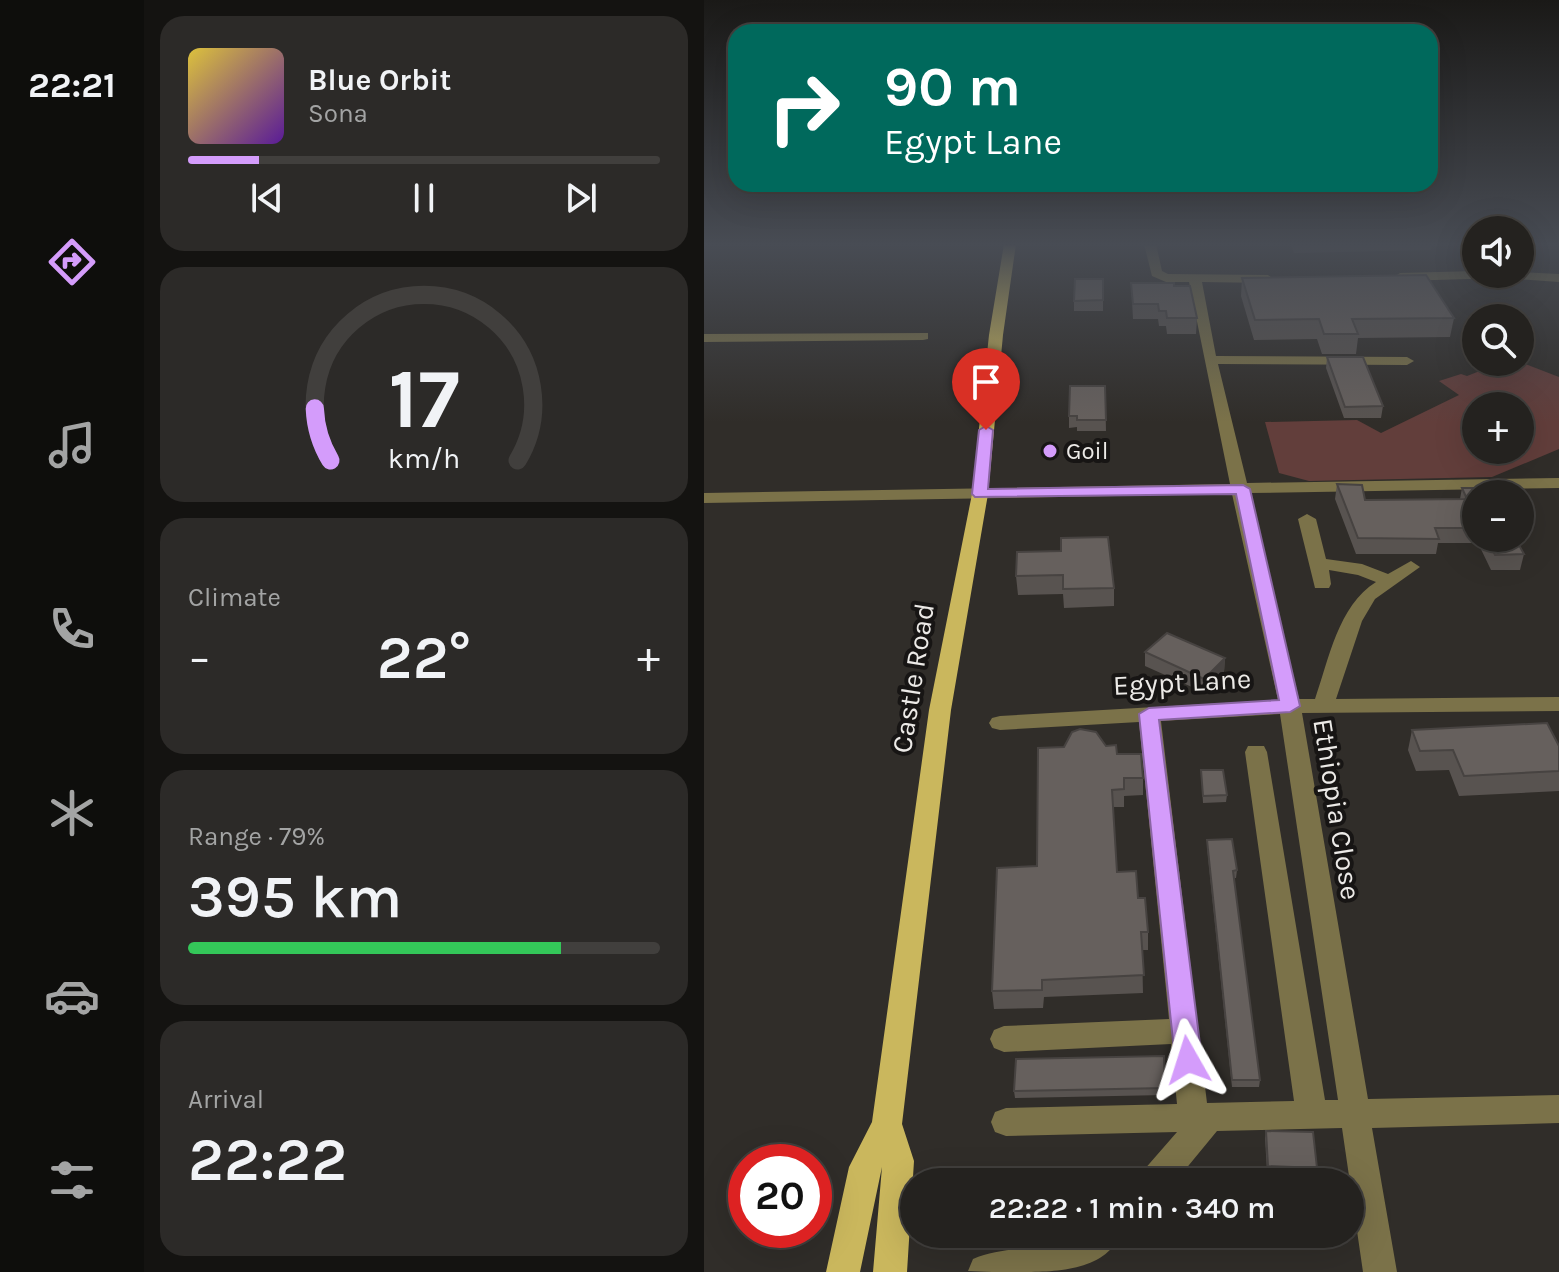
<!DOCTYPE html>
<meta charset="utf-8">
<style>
:root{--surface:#24221f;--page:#2c2a28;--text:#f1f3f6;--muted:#a3a4a4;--line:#413f3d;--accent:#d49cfb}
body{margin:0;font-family:Karla,sans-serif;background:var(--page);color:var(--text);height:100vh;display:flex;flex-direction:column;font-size:30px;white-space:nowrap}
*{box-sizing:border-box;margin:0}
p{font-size:26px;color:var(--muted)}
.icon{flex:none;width:44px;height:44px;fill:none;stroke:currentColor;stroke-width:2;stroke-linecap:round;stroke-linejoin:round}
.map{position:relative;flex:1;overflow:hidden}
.side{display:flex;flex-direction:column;gap:16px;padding:16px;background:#141311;width:560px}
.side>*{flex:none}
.banner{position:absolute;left:24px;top:24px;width:710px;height:168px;border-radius:24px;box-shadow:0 8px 32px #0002,0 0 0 2px var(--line);background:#00695c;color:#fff;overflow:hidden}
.tools{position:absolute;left:758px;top:216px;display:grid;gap:16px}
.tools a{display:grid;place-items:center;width:72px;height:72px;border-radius:50%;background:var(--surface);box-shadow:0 8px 32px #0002,0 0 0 2px var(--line);font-size:40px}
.speed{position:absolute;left:24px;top:1144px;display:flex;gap:16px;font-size:40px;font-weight:700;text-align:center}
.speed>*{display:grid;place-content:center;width:104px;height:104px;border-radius:50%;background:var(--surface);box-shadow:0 8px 32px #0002,0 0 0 2px var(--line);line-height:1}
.speed .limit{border:12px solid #d22;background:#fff;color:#111}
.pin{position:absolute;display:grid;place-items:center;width:68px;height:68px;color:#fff;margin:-82px -34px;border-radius:50% 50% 50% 0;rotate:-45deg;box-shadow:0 0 8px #0007}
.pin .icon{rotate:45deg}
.me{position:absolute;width:88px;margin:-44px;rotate:354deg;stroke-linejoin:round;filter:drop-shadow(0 0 6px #0008)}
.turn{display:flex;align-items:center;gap:28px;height:168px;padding:0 24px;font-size:36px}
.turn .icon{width:104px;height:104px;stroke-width:2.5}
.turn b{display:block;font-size:56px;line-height:68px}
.big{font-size:60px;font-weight:600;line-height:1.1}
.side .widget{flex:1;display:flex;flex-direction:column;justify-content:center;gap:12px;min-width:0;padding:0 28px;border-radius:24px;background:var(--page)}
.side .dial{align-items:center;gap:0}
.dial svg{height:208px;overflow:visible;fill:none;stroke:var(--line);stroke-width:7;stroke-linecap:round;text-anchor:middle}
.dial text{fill:var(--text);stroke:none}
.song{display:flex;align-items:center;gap:24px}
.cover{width:96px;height:96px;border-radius:12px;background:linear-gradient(135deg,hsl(50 70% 55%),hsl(270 70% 35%))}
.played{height:8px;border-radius:4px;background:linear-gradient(90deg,var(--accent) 15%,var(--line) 15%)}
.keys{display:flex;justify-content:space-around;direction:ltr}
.heat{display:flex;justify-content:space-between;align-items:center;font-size:44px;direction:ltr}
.charge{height:12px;border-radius:6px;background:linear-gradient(90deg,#34c759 79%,var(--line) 0)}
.trip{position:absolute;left:196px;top:1168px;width:464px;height:80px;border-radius:40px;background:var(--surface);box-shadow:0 8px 32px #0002,0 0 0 2px var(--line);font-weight:600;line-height:80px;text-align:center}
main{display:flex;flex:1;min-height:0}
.menu{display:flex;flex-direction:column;width:144px;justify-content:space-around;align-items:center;background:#0e0e0c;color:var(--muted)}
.menu .icon{width:56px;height:56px}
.menu .on{color:var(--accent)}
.menu b{font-size:36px;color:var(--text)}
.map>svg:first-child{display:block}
</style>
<main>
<nav class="menu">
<b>22:21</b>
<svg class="icon on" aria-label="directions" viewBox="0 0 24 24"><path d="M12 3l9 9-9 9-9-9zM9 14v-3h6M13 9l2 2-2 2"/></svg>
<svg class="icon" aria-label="music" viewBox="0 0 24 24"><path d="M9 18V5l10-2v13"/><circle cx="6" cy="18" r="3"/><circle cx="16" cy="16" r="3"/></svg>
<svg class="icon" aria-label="phone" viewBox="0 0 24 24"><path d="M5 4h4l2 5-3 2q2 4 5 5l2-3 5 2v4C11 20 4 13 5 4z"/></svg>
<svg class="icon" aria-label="climate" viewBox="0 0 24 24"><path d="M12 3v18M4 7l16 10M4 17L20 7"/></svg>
<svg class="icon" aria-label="car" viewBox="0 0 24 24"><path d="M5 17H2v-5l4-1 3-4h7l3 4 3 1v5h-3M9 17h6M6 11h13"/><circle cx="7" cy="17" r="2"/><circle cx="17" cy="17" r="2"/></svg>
<svg class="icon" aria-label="filters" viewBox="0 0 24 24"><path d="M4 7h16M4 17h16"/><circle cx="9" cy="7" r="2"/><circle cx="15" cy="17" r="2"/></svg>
</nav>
<section class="side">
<div class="widget">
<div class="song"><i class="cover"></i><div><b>Blue Orbit</b><p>Sona</p></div></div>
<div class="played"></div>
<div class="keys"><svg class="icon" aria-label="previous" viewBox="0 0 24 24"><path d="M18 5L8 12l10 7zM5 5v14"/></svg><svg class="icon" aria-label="pause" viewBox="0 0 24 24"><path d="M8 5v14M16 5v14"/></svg><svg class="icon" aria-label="next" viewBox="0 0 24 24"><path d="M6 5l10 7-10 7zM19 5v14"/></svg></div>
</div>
<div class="widget dial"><svg viewBox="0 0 100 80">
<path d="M14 69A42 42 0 1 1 86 69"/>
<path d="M14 69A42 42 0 0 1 8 49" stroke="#d49cfb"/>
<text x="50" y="56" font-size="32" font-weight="700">17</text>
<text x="50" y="72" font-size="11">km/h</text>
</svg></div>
<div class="widget"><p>Climate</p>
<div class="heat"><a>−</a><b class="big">22°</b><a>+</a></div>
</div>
<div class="widget"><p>Range · 79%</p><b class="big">395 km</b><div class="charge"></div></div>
<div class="widget"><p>Arrival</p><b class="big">22:22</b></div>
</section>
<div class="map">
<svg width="855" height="1272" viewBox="0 0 855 1272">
<rect width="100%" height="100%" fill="#302d29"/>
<path fill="#623e3b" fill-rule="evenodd" d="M 799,362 L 816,362 L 855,377 L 855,449 L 788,477 L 605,481 L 575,473 L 561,422 L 653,420 L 677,433 L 755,395 L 735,381 L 757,374 L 763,376 ZM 772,406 L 816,406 L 816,450 L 772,450 Z"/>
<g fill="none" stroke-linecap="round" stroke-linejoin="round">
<path fill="#7b7249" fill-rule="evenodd" d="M 440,244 L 452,244 L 458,271 L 464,274 L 564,275 L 570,279 L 564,283 L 498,282 L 512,356 L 703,357 L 710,361 L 703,365 L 514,364 L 543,483 L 855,478 L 855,488 L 545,493 L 595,699 L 611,699 C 625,659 634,606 672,582 L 654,575 L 625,570 L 627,584 L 625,588 L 611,588 L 594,519 L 603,514 L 612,519 L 622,559 L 658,564 L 684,574 L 707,561 L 716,567 L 671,599 L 658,621 L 632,699 L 855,697 L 855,711 L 598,713 L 664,1099 L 855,1095 L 855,1123 L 668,1128 L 693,1272 L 659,1272 L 638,1128 L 513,1131 L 471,1182 L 434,1182 L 439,1171 L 473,1132 L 302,1136 L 291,1132 L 287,1122 L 291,1112 L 302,1108 L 473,1104 L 467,1044 L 300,1052 L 290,1048 L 286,1039 L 290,1030 L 300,1026 L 465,1019 L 435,722 L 296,730 L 288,728 L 285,723 L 288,718 L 296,716 L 574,700 L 528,494 L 0,503 L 0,493 L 526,484 L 485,282 L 462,282 L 448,276 ZM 576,714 L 634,1100 L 621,1100 L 563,752 L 560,746 L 544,746 L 541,752 L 590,1101 L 503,1103 L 457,721 Z
M 772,271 L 772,274 L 816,274 L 816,272 L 855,274 L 855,282 L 799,278 L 696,281 L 690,277 L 696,273 Z
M 224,333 L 224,339 L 219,340 L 0,342 L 0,334 Z
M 372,1234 L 417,1234 C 400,1272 350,1272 313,1272 C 297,1272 279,1272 264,1271 L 269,1259 C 302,1245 340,1252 372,1234 Z"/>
<path fill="#cab75d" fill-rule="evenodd" d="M 300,244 L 312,244 L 299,335 L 284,494 L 247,710 L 198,1124 L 210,1161 L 203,1272 L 169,1272 L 178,1167 L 156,1272 L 122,1272 L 145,1167 L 168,1122 L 225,710 L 268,494 L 285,335 Z"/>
</g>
<path fill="#585350" d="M 587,244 L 728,244 L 727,250 L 590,253 Z
M 538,278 L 750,318 L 746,337 L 654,338 L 652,354 L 618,354 L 613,339 L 550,340 L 537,296 Z
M 399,279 L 399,311 L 370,311 L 370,301 Z
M 427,283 L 470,286 L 493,318 L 492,334 L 463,334 L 462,326 L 455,326 L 454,319 L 429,319 Z
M 623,357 L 679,406 L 677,418 L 640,418 L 622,368 Z
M 401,386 L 402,431 L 373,431 L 373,427 L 365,428 L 365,416 Z
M 633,484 L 661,500 L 756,499 L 758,488 L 772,494 L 772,538 L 811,538 L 820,554 L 816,570 L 787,570 L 774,543 L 734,543 L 732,554 L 652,554 L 631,499 Z
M 313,552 L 410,588 L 410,606 L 360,608 L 359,594 L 314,595 L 312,576 Z
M 441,652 L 521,658 L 520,672 L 499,692 L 441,666 Z
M 708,730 L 855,746 L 855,791 L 755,796 L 745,770 L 712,771 L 704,750 Z
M 402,746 L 439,778 L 439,795 L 420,796 L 420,807 L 409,807 L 413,872 L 434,898 L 444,932 L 444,950 L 438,950 L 439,993 L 340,997 L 339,1008 L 290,1009 L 288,991 L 333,866 Z
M 497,770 L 523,795 L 522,802 L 499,803 Z
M 503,840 L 533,870 L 532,878 L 530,878 L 556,1080 L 555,1087 L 528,1087 L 503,847 Z
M 461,1088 L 461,1095 L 311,1098 L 310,1091 Z
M 562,1131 L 613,1168 L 612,1175 L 563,1172 L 561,1138 Z"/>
<path fill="#474341" d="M 521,658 L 520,672 L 499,692 L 500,679 Z"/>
<path fill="#66605d" stroke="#474341" stroke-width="2" d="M 722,275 L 750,318 L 648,319 L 654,334 L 620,334 L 615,319 L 551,320 L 538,278 Z
M 371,279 L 399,279 L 399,300 L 370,301 Z
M 427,283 L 470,283 L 470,286 L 486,286 L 493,318 L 463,318 L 462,311 L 455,311 L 454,304 L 429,304 Z
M 623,357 L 659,357 L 679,406 L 641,407 Z
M 366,386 L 401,386 L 402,420 L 373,420 L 373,416 L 365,416 Z
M 633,484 L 658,485 L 661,500 L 763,499 L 758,488 L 784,488 L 788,494 L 772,494 L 772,528 L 731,528 L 735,539 L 654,538 Z
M 404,537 L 410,588 L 359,589 L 359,575 L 312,576 L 313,552 L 357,551 L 357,538 Z
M 783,538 L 811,538 L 820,554 L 791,555 Z
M 463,633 L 521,658 L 500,679 L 441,652 Z
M 843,723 L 855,746 L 855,771 L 760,776 L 749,750 L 716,751 L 708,730 Z
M 376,729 L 392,732 L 402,746 L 412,745 L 413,754 L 437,754 L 439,778 L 420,778 L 420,789 L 408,790 L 413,872 L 432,871 L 434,898 L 441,898 L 444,932 L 437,932 L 440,975 L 338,980 L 338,990 L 288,991 L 293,868 L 333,866 L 334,748 L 360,747 L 368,732 Z
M 497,770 L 519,770 L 523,795 L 499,796 Z
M 528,839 L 533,870 L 529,871 L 556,1080 L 528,1080 L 503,840 Z
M 460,1056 L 461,1088 L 310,1091 L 312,1059 Z
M 562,1131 L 609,1132 L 613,1168 L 564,1166 Z"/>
<linearGradient id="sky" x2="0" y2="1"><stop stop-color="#1a1917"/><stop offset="0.58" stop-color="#484c54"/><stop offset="1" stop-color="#484c54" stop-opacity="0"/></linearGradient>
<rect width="855" height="422" fill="url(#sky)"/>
<path fill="#d49cfb" stroke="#8a65a3" stroke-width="2" d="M 282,426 L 289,430 L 284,489 L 539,485 L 546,489 L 596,706 L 586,712 L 455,720 L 498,1060 L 494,1069 L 484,1072 L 475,1069 L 471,1060 L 435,714 L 445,708 L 575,700 L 532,494 L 271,497 L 268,494 L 275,430 Z"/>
<circle fill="#d49cfb" stroke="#171514" stroke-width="3" cx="346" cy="451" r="8"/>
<g text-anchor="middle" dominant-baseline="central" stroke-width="8" stroke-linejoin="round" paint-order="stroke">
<g font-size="24" fill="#eceae7" stroke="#171514" text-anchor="start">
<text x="362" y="451">Goil</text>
</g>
<g font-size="28" fill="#eceae7" stroke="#171514">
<text transform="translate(209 678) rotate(-81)">Castle Road</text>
<text transform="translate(478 682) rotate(-3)">Egypt Lane</text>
<text transform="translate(633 809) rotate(81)">Ethiopia Close</text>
</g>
</g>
</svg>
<div class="tools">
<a><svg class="icon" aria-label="sound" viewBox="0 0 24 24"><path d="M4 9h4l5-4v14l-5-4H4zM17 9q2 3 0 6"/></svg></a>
<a><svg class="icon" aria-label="search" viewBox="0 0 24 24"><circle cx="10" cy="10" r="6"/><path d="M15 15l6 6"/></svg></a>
<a>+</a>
<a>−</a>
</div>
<div class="speed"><div class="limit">20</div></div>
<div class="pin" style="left:282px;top:430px;background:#d93025"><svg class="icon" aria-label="arrive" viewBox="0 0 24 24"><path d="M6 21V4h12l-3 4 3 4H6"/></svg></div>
<svg class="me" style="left:484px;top:1060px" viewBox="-20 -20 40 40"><path d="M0-17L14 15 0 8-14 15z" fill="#d49cfb" stroke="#fff" stroke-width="4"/></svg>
<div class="trip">22:22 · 1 min · 340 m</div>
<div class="banner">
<div class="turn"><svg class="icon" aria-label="right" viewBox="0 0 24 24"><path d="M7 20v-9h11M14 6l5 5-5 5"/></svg><div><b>90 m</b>Egypt Lane</div></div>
</div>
</div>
</main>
